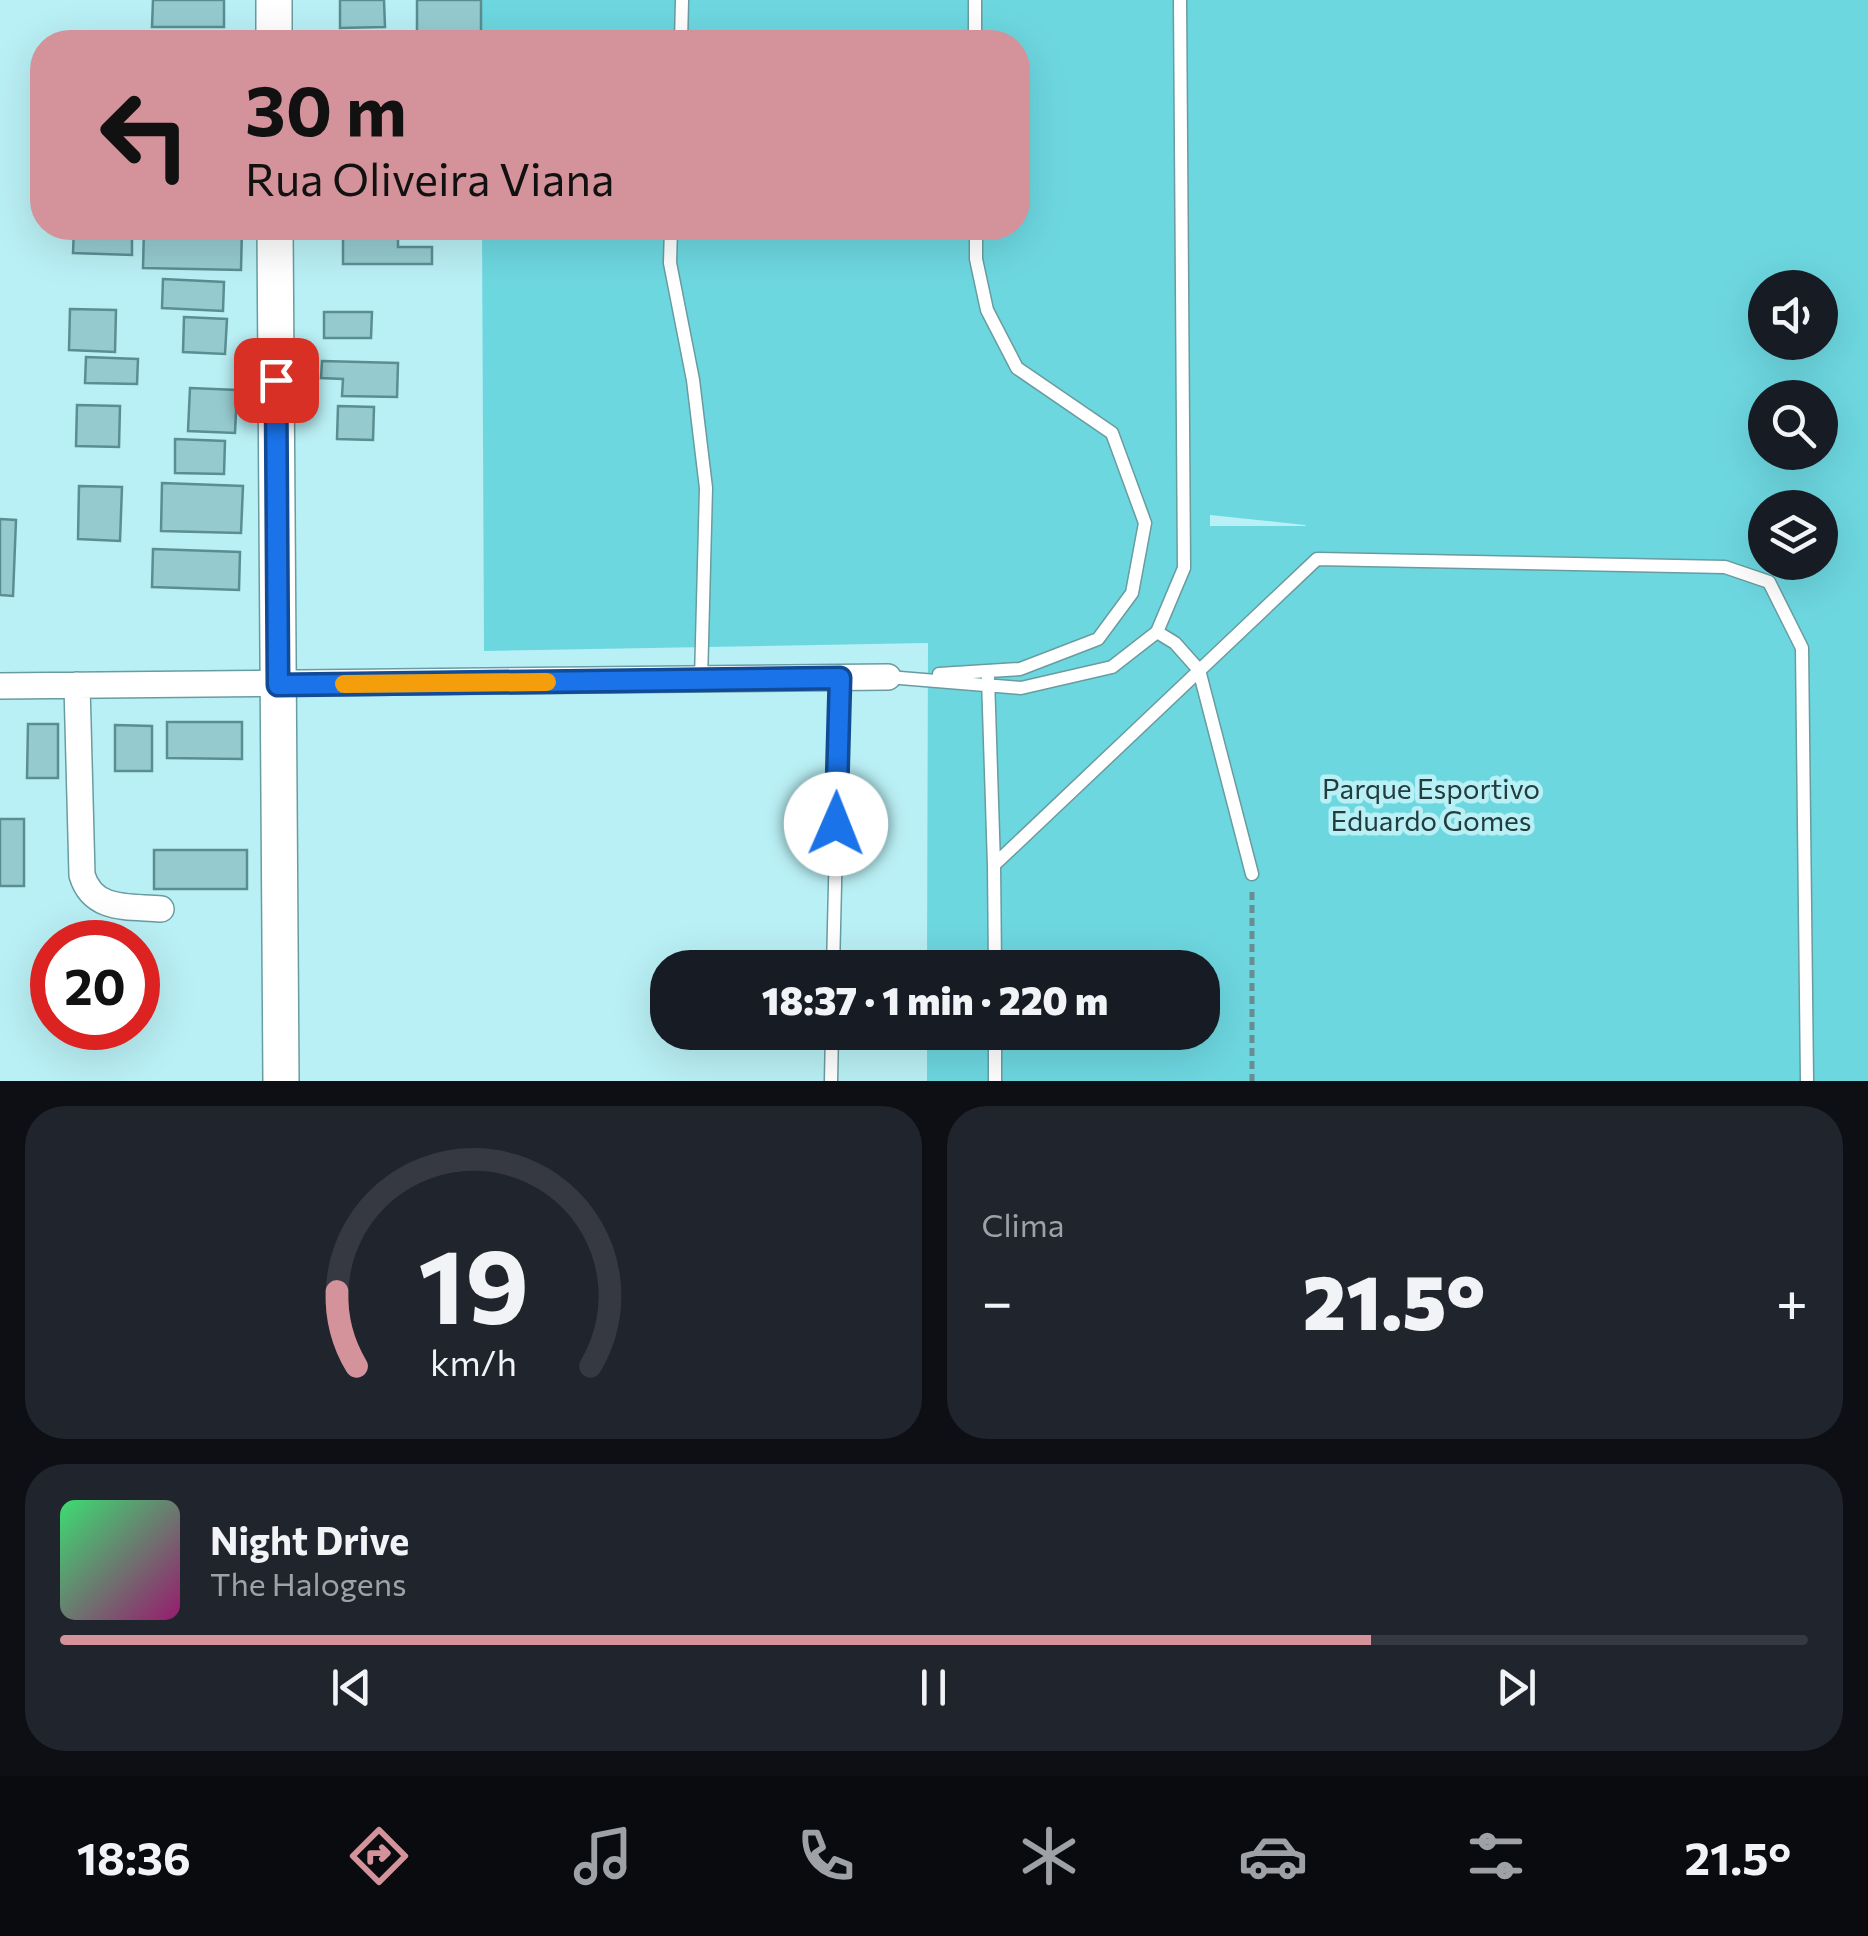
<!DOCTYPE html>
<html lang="pt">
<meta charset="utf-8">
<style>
:root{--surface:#171b24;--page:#20242c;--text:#f1f3f6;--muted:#9ea1a6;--line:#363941;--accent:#d4939b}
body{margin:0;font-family:Commissioner,sans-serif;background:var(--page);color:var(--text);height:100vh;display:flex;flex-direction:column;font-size:38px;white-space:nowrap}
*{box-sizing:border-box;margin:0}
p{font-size:32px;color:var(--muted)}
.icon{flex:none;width:55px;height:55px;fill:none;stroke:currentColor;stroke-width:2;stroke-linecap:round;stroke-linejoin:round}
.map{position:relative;height:1081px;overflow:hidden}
.drawer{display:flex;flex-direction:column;gap:25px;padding:25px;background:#0d0f14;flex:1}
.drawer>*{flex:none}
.hud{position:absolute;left:30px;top:30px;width:1000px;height:210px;border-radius:40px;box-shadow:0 10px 40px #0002;background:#d4939b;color:#111;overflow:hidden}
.tools{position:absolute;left:1748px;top:270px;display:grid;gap:20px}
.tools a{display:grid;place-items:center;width:90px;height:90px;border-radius:50%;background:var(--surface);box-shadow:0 10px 40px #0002;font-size:50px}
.speed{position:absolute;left:30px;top:920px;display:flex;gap:20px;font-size:50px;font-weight:700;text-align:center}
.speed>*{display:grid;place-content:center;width:130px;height:130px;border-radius:50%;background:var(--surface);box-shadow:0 10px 40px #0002;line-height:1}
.speed .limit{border:15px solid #d22;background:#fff;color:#111}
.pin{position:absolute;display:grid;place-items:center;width:85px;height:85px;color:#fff;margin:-42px;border-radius:20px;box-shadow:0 5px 15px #0006}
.me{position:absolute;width:110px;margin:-55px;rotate:1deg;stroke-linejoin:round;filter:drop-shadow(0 0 8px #0008)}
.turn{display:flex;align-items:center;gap:35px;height:210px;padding:0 50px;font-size:45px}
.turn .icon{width:130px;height:130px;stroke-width:2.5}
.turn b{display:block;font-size:70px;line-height:85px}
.big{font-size:75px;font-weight:800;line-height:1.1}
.drawer .card{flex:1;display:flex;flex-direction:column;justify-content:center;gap:15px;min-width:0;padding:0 35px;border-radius:40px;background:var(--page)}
.drawer .dial{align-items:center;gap:0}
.dial svg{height:260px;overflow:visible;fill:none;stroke:var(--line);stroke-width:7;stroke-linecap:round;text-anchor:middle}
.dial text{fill:var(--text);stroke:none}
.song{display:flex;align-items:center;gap:30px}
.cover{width:120px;height:120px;border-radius:15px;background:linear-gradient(135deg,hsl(140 70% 55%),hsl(320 70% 35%))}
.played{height:10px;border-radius:5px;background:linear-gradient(90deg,var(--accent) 75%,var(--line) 75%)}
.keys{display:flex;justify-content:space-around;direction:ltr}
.heat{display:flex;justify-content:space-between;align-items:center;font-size:55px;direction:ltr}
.drawer .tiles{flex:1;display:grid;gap:25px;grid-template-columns:1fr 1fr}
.card:last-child{grid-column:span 2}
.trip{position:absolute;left:650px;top:950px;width:570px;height:100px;border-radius:40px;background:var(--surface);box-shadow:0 10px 40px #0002;font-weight:800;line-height:100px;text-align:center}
.dock{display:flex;height:160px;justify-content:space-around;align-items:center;background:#090b0e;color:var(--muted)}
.dock .icon{width:70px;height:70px}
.dock .on{color:var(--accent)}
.dock b{font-size:45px;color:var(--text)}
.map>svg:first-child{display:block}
</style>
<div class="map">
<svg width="1868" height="1081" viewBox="0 0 1868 1081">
<rect width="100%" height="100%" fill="#b9f0f5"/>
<path fill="#6dd7e0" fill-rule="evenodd" d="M 480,0 L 1868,0 L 1868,1081 L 927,1081 L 927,1033 L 1202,1032 L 1202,968 L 927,967 L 928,643 L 484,651 L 482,228 L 1018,228 L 1018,42 L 480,42 ZM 1765,288 L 1820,288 L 1820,342 L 1765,342 ZM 1765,398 L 1820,398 L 1820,452 L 1765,452 ZM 1765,508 L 1820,508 L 1820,562 L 1765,562 ZM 1210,515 L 1305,525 L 1306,526 L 1210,526 Z"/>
<path fill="#95cbcf" stroke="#5a8e92" stroke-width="2.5" d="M 153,0 L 224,0 L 224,27 L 152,27 Z
M 340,0 L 384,0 L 385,27 L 340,28 Z
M 417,0 L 481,0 L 481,42 L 417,42 Z
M 75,34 L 152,36 L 152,42 L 74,42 Z
M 170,35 L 232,36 L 232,42 L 170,42 Z
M 344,38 L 405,38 L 405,42 L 345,42 Z
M 74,228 L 132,228 L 132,255 L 73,253 Z
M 144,228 L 242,228 L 241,270 L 143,268 Z
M 343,228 L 398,228 L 398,247 L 432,247 L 432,264 L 343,264 Z
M 163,279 L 224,282 L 223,311 L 162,308 Z
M 70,309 L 116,310 L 115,352 L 69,350 Z
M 324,312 L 372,312 L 371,338 L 324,338 Z
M 184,317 L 227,319 L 225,354 L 183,352 Z
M 86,357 L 138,359 L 137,384 L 85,383 Z
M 322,361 L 398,363 L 397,397 L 342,396 L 343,379 L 321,378 Z
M 190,388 L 237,390 L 235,433 L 188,431 Z
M 77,405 L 120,406 L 119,447 L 76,446 Z
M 338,406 L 374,407 L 373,440 L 337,439 Z
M 175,439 L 225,441 L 224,474 L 175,473 Z
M 162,483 L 243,486 L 241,533 L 161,531 Z
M 79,486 L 122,487 L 120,541 L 78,539 Z
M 0,519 L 16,520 L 13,596 L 0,595 Z
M 153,549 L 240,552 L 239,590 L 152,587 Z
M 167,722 L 242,722 L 242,759 L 167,758 Z
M 28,724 L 58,724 L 58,778 L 27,778 Z
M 115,725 L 152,726 L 152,771 L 115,771 Z
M 0,819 L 24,819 L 24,886 L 0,886 Z
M 154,850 L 247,850 L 247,889 L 154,889 Z"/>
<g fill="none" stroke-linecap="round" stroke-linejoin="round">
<defs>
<path id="service" d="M 975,0 L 975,42
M 681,42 L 682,0
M 671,228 L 670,263 L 693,380 L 706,488 L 701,680
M 1157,632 L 1175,643 L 1199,670 L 1252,874
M 939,674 L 1020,669 L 1098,639 L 1132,593 L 1145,523 L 1112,433 L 1017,368 L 987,310 L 976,259 L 976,228
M 888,677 L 1021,688 L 1112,667 L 1157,632 L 1184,568 L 1180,0
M 988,678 L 994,865
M 833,968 L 840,678
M 995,968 L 994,865 L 1317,559 L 1725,567 L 1769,582 L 1802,648 L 1807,1081
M 995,1032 L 995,1081
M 831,1081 L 832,1032"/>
<path id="minor" d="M 77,685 L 82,875 C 93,912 129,906 161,909
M 0,686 L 888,677"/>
<path id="secondary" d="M 274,0 L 274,42
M 275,228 L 281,1081"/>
</defs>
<use href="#service" stroke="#689ca0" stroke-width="15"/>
<use href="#minor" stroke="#689ca0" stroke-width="28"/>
<use href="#secondary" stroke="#689ca0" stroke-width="38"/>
<path stroke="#688e91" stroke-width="5" stroke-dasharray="8 5" stroke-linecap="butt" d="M 1252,892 L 1252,1081"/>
<use href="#service" stroke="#fff" stroke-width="12"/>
<use href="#minor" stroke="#fff" stroke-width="25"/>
<use href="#secondary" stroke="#fff" stroke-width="35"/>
</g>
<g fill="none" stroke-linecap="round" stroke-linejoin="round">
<defs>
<path id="route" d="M 276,380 L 278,685 L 840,678 L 836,824"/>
</defs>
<use href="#route" stroke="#114b97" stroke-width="25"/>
<use href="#route" stroke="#1a73e8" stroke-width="18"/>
<path stroke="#f59e0b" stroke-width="18" d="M 344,684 L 547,682"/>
</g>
<g text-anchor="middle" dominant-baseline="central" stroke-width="9" stroke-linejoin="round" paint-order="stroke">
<g font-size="28" fill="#233d3f" stroke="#b9f0f5">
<text x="1431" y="788">Parque Esportivo<tspan x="1431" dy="32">Eduardo Gomes</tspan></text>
</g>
</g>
</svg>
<div class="tools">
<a><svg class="icon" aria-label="sound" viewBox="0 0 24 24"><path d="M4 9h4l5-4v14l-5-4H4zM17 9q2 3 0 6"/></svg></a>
<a><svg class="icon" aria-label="search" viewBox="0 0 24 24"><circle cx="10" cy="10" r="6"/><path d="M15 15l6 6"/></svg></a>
<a><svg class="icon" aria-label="layers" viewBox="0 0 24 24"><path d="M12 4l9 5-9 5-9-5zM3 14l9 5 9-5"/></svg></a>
</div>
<div class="speed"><div class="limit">20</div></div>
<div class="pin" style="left:276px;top:380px;background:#d93025"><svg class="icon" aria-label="arrive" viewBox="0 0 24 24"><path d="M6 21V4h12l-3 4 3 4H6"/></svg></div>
<svg class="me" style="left:836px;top:824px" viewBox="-20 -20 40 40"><circle r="19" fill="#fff"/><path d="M0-13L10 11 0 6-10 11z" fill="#1a73e8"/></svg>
<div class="trip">18:37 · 1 min · 220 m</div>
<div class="hud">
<div class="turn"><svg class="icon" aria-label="left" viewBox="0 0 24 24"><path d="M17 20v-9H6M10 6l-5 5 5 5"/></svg><div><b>30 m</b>Rua Oliveira Viana</div></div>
</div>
</div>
<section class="drawer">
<div class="tiles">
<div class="card dial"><svg viewBox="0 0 100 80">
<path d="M14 69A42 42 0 1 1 86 69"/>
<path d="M14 69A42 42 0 0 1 8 46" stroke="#d4939b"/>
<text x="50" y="56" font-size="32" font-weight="700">19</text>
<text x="50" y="72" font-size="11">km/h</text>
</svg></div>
<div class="card"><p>Clima</p>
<div class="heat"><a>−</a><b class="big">21.5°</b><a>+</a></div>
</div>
<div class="card">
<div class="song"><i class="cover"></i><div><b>Night Drive</b><p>The Halogens</p></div></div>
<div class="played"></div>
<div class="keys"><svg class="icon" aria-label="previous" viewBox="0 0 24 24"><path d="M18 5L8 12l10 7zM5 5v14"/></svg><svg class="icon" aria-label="pause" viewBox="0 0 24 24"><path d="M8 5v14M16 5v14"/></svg><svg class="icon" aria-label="next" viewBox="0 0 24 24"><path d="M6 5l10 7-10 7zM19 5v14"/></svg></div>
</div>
</div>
</section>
<nav class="dock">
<b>18:36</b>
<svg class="icon on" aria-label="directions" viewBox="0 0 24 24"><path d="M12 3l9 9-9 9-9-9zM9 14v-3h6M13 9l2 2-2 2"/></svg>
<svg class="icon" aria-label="music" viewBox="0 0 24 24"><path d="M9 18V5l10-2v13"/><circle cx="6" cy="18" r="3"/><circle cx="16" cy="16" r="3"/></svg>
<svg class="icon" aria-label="phone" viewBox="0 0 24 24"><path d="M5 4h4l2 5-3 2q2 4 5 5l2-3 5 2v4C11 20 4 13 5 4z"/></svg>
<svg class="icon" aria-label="climate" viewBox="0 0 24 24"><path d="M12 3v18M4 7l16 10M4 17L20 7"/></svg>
<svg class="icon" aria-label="car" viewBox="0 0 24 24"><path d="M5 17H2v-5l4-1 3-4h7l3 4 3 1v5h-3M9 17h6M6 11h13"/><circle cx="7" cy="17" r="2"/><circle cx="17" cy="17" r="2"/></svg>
<svg class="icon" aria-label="filters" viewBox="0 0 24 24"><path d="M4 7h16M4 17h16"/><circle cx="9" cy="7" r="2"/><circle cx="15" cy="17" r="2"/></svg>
<b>21.5°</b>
</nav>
